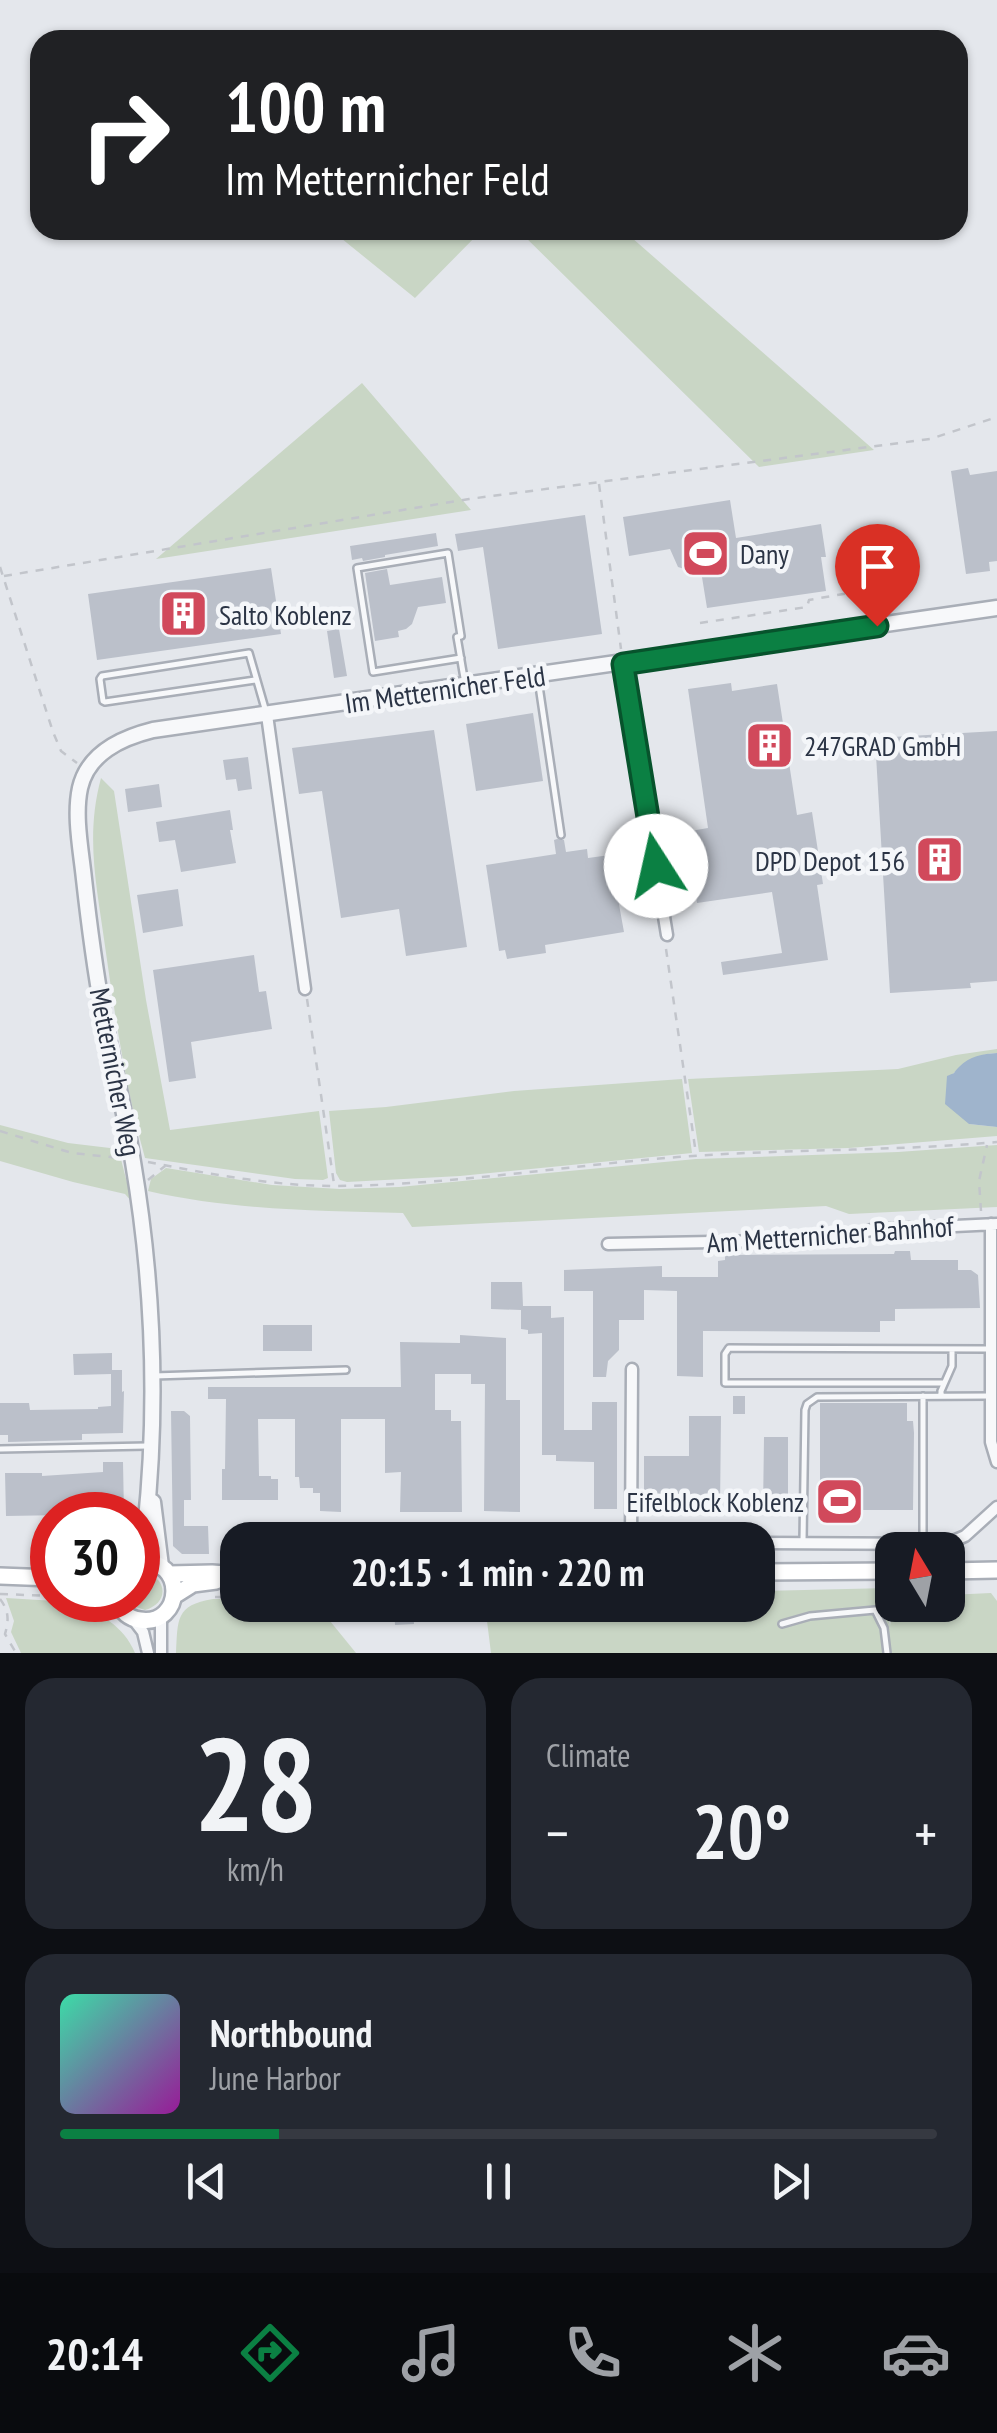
<!DOCTYPE html>
<meta charset="utf-8">
<style>
:root{--surface:#171b24;--page:#242831;--text:#f1f3f6;--muted:#9ea1a6;--line:#363941;--accent:#0b8043}
body{margin:0;font-family:"PT Sans Narrow",sans-serif;background:var(--page);color:var(--text);height:100vh;display:flex;flex-direction:column;font-size:38px;white-space:nowrap}
*{box-sizing:border-box;margin:0}
p{font-size:32px;color:var(--muted)}
.icon{flex:none;width:55px;height:55px;fill:none;stroke:currentColor;stroke-width:2;stroke-linecap:round;stroke-linejoin:round}
.map{position:relative;height:1653px;overflow:hidden}
.details{display:flex;flex-direction:column;gap:25px;padding:25px;background:#0d0f14;flex:1}
.details>*{flex:none}
.banner{position:absolute;left:30px;top:30px;width:938px;height:210px;border-radius:30px;box-shadow:0 2px 8px #0004;background:#202124;color:#fff;overflow:hidden}
.needle{width:65px;rotate:350deg}
.tools{position:absolute;left:875px;top:1532px;display:grid;gap:20px}
.tools a{display:grid;place-items:center;width:90px;height:90px;border-radius:20px;background:var(--surface);box-shadow:0 2px 8px #0004;font-size:50px}
.speed{position:absolute;left:30px;top:1492px;display:flex;gap:20px;font-size:50px;font-weight:700;text-align:center}
.speed>*{display:grid;place-content:center;width:130px;height:130px;border-radius:50%;background:var(--surface);box-shadow:0 2px 8px #0004;line-height:1}
.speed .limit{border:15px solid #d22;background:#fff;color:#111}
.pin{position:absolute;display:grid;place-items:center;width:85px;height:85px;color:#fff;margin:-102px -42px;border-radius:50% 50% 50% 0;rotate:-45deg;box-shadow:0 0 10px #0007}
.pin .icon{rotate:45deg}
.me{position:absolute;width:110px;margin:-55px;rotate:350deg;stroke-linejoin:round;filter:drop-shadow(0 0 8px #0008)}
.turn{display:flex;align-items:center;gap:35px;height:210px;padding:0 30px;font-size:45px}
.turn .icon{width:130px;height:130px;stroke-width:2.5}
.turn b{display:block;font-size:70px;line-height:85px}
.big{font-size:75px;font-weight:800;line-height:1.1}
.details .tile{flex:1;display:flex;flex-direction:column;justify-content:center;gap:15px;min-width:0;padding:0 35px;border-radius:30px;background:var(--page)}
.details .dial{align-items:center;gap:0}
.dial b{font-size:130px;line-height:1}
.song{display:flex;align-items:center;gap:30px}
.cover{width:120px;height:120px;border-radius:15px;background:linear-gradient(135deg,hsl(160 70% 55%),hsl(300 70% 35%))}
.played{height:10px;border-radius:5px;background:linear-gradient(90deg,var(--accent) 25%,var(--line) 25%)}
.keys{display:flex;justify-content:space-around;direction:ltr}
.heat{display:flex;justify-content:space-between;align-items:center;font-size:55px;direction:ltr}
.details .tiles{flex:1;display:grid;gap:25px;grid-template-columns:1fr 1fr}
.tile:last-child{grid-column:span 2}
.trip{position:absolute;left:220px;top:1522px;width:555px;height:100px;border-radius:30px;background:var(--surface);box-shadow:0 2px 8px #0004;font-weight:800;line-height:100px;text-align:center}
.dock{display:flex;height:160px;justify-content:space-around;align-items:center;background:#090b0e;color:var(--muted)}
.dock .icon{width:70px;height:70px}
.dock .selected{color:var(--accent)}
.dock b{font-size:45px;color:var(--text)}
.map>svg:first-child{display:block}
</style>
<div class="map">
<svg width="997" height="1653" viewBox="0 0 997 1653">
<rect width="100%" height="100%" fill="#e4e7ec"/>
<path fill="#c9d6c5" d="M 331,230 L 482,230 L 415,298 Z
M 518,230 L 623,230 L 874,450 L 759,467 Z
M 362,383 L 471,510 L 156,559 Z
M 101,778 L 114,791 L 146,1000 L 170,1130 L 319,1111 L 328,1178 L 323,1180 L 295,1179 L 145,1158 C 126,1089 115,1017 105,946 C 97,887 85,837 101,778 Z
M 997,1049 L 997,1053 C 979,1054 965,1060 953,1074 L 969,1124 L 997,1127 L 997,1136 L 849,1148 L 699,1152 L 688,1079 L 898,1069 L 956,1055 Z
M 682,1079 L 692,1153 L 460,1176 L 347,1182 L 340,1180 L 336,1173 L 329,1111 L 386,1107 L 514,1091 Z
M 0,1125 L 68,1143 L 110,1148 L 117,1144 L 132,1202 L 125,1194 L 73,1182 L 0,1161 Z
M 997,1145 L 997,1207 L 849,1214 L 826,1206 L 412,1227 L 403,1213 C 318,1211 231,1210 148,1191 L 151,1179 L 166,1168 L 272,1185 L 340,1189 L 399,1187 L 696,1159 L 898,1152 Z
M 147,1573 C 169,1581 167,1604 145,1610 L 133,1606 L 129,1600 L 138,1600 L 138,1574 Z
M 889,1588 L 887,1609 L 890,1626 L 893,1605 L 948,1605 L 948,1595 L 991,1593 L 997,1601 L 997,1653 L 491,1653 L 485,1605 L 758,1605 L 758,1591 Z
M 6,1598 L 72,1602 C 99,1612 124,1626 135,1653 L 21,1653 L 11,1632 L 14,1621 Z
M 213,1599 L 237,1599 L 238,1605 L 317,1605 L 356,1653 L 176,1653 C 178,1620 175,1605 213,1599 Z"/>
<path fill="#9fb4cc" d="M 997,1053 L 997,1127 L 969,1124 L 945,1104 L 947,1076 C 959,1071 950,1076 959,1067 C 970,1056 982,1054 997,1053 Z"/>
<path fill="#bbc0ca" d="M 968,468 L 970,475 L 997,471 L 997,561 L 989,562 L 990,571 L 966,574 L 951,471 Z
M 730,500 L 736,538 L 821,524 L 826,557 L 821,557 L 826,591 L 707,608 L 701,571 L 691,571 L 678,567 L 670,549 L 629,556 L 623,517 Z
M 585,515 L 602,634 L 498,649 L 483,547 L 458,551 L 455,534 Z
M 436,533 L 438,546 L 385,555 L 385,557 L 363,561 L 362,558 L 352,560 L 350,546 Z
M 271,568 L 281,634 L 97,660 L 88,594 Z
M 387,569 L 390,585 L 442,577 L 446,603 L 418,607 L 412,624 L 406,629 L 398,631 L 399,637 L 375,641 L 365,573 Z
M 339,629 L 347,676 L 334,678 L 327,631 Z
M 731,683 L 732,691 L 777,684 L 797,815 L 812,812 L 823,884 L 817,885 L 828,960 L 723,975 L 721,962 L 782,953 L 772,892 L 697,903 L 685,832 L 708,828 L 688,689 Z
M 533,713 L 543,781 L 476,791 L 466,724 Z
M 434,730 L 467,947 L 406,956 L 399,909 L 341,918 L 322,791 L 299,794 L 292,748 Z
M 997,731 L 997,981 L 970,983 L 971,988 L 890,993 L 875,738 Z
M 248,757 L 252,789 L 238,791 L 236,779 L 226,780 L 223,760 Z
M 159,784 L 162,807 L 128,812 L 125,789 Z
M 230,810 L 233,830 L 230,830 L 236,863 L 181,872 L 175,840 L 159,842 L 156,822 Z
M 557,839 L 564,840 L 566,852 L 587,849 L 588,858 L 610,855 L 624,932 L 545,945 L 546,953 L 507,959 L 505,950 L 499,951 L 486,865 L 556,854 L 554,840 Z
M 178,889 L 183,926 L 143,933 L 137,895 Z
M 254,955 L 259,992 L 266,991 L 272,1029 L 191,1042 L 196,1078 L 169,1082 L 153,970 Z
M 895,1251 L 910,1251 L 911,1260 L 958,1260 L 958,1270 L 971,1270 L 978,1275 L 980,1308 L 895,1309 L 895,1321 L 880,1321 L 880,1332 L 703,1331 L 703,1377 L 677,1376 L 677,1291 L 644,1290 L 644,1320 L 619,1320 L 619,1350 L 608,1361 L 606,1377 L 593,1377 L 593,1291 L 564,1291 L 564,1270 L 662,1266 L 662,1277 L 718,1277 L 718,1261 L 725,1260 L 725,1255 L 894,1254 Z
M 491,1282 L 522,1282 L 523,1306 L 551,1306 L 551,1318 L 564,1317 L 564,1430 L 592,1430 L 592,1402 L 617,1402 L 617,1509 L 594,1509 L 594,1462 L 556,1461 L 556,1455 L 542,1455 L 542,1333 L 528,1334 L 528,1330 L 521,1329 L 521,1310 L 491,1309 Z
M 263,1325 L 312,1325 L 312,1351 L 263,1351 Z
M 460,1335 L 506,1338 L 506,1400 L 520,1400 L 520,1512 L 484,1511 L 485,1384 L 471,1384 L 471,1374 L 435,1374 L 435,1410 L 451,1410 L 451,1421 L 461,1421 L 462,1512 L 400,1512 L 401,1472 L 385,1473 L 385,1419 L 341,1419 L 341,1512 L 320,1511 L 320,1493 L 313,1493 L 313,1488 L 300,1488 L 299,1477 L 295,1477 L 295,1419 L 258,1419 L 259,1476 L 271,1476 L 271,1479 L 278,1479 L 278,1500 L 222,1500 L 222,1469 L 225,1469 L 226,1399 L 208,1399 L 208,1387 L 401,1387 L 400,1342 L 460,1343 Z
M 112,1353 L 112,1370 L 122,1370 L 122,1392 L 124,1391 L 123,1433 L 82,1434 L 82,1440 L 8,1442 L 8,1435 L 0,1435 L 0,1403 L 29,1403 L 30,1410 L 98,1409 L 98,1407 L 111,1406 L 111,1374 L 74,1375 L 73,1354 Z
M 733,1396 L 745,1396 L 745,1414 L 733,1414 Z
M 820,1403 L 907,1403 L 907,1421 L 913,1421 L 914,1433 L 913,1510 L 820,1510 Z
M 171,1411 L 184,1411 L 190,1416 L 191,1500 L 184,1500 L 184,1526 L 208,1526 L 209,1554 L 182,1554 L 173,1546 Z
M 689,1416 L 721,1416 L 720,1509 L 644,1509 L 644,1456 L 689,1456 Z
M 764,1437 L 788,1437 L 788,1509 L 763,1509 Z
M 103,1462 L 123,1462 L 124,1514 L 6,1516 L 5,1473 L 42,1473 L 42,1476 L 103,1472 Z
M 413,1605 L 414,1624 L 395,1625 L 394,1606 Z"/>
<g fill="none" stroke-linecap="round" stroke-linejoin="round">
<defs>
<path id="service" d="M 461,658 L 373,672 L 357,568 L 448,553 L 461,636 L 457,637 C 460,653 462,668 465,683
M 538,679 L 561,835
M 255,680 L 105,702 L 103,701 L 100,679 L 102,676 L 249,653 L 266,712
M 154,1376 L 346,1370
M 944,1383 L 725,1383 L 725,1354 L 729,1348 L 989,1349
M 923,1396 L 923,1543
M 941,1396 L 941,1391 L 952,1366 L 952,1349
M 0,1449 L 147,1446
M 335,1539 L 449,1540
M 803,1541 L 805,1410 L 807,1404 L 817,1397 L 991,1396
M 782,1624 L 810,1616 L 875,1610 L 884,1628 L 887,1653"/>
<path id="minor" d="M 623,664 L 667,935
M 267,715 L 305,989
M 991,1224 L 991,1442 L 997,1462
M 608,1244 L 824,1240 L 871,1230 L 997,1224
M 631,1540 L 632,1369
M 758,1543 L 946,1544 L 965,1536 L 997,1507
M 133,1619 L 143,1632 L 148,1653
M 161,1653 L 161,1616"/>
<path id="tertiary" d="M 153,1502 L 161,1566
M 138,1562 L 142,1555 C 159,1423 155,1293 133,1162 C 125,1113 113,1063 103,1014 C 95,969 89,924 84,879 C 81,850 74,816 80,788 C 88,753 121,738 153,730 L 997,608"/>
<path id="secondary" d="M 948,1571 L 997,1570
M 758,1572 L 892,1571
M 169,1574 L 212,1573 L 238,1575
M 0,1576 L 52,1578
M 174,1596 L 193,1584 L 216,1581
M 117,1600 C 121,1611 127,1618 140,1620 C 183,1627 188,1557 138,1562"/>
</defs>
<use href="#service" stroke="#a9aeb7" stroke-width="10"/>
<use href="#minor" stroke="#a9aeb7" stroke-width="15"/>
<use href="#tertiary" stroke="#a9aeb7" stroke-width="19"/>
<use href="#secondary" stroke="#a9aeb7" stroke-width="20"/>
<path stroke="#c2c5cb" stroke-width="2.5" stroke-dasharray="8 8" stroke-linecap="butt" d="M 599,484 L 621,649
M 0,567 L 53,732 L 61,751 L 77,763
M 4,576 L 469,499 L 930,439 L 997,417
M 700,623 L 807,607 L 809,600 L 872,589
M 666,949 L 696,1154
M 307,999 L 334,1184
M 0,1131 L 72,1153 L 120,1158
M 148,1162 C 209,1174 273,1186 336,1186 C 456,1185 574,1164 693,1156 C 794,1149 896,1151 997,1142
M 148,1180 L 165,1166
M 981,1211 L 979,1181 L 987,1145
M 0,1594 L 52,1596
M 215,1597 L 238,1597
M 0,1599 C 9,1611 9,1620 5,1634 L 16,1653
M 77,1600 L 107,1615
M 890,1615 L 892,1595"/>
<use href="#service" stroke="#f7f8fa" stroke-width="5"/>
<use href="#minor" stroke="#f7f8fa" stroke-width="10"/>
<use href="#tertiary" stroke="#f7f8fa" stroke-width="14"/>
<use href="#secondary" stroke="#fff" stroke-width="15"/>
</g>
<g fill="none" stroke-linecap="round" stroke-linejoin="round">
<defs>
<path id="route" d="M 656,866 L 623,664 L 877,626"/>
</defs>
<use href="#route" stroke="#07532c" stroke-width="25"/>
<use href="#route" stroke="#0b8043" stroke-width="18"/>
</g>
<defs>
<symbol id="stadium-square" viewBox="-11 -11 22 22"><rect x="-9" y="-9" width="18" height="18" rx="4" fill="#d1495b" stroke="#f4f6f9"/><path d="M0-5a6.5 5 0 1 0 0 10a6.5 5 0 1 0 0-10ZM-3.5-1.8h7v3.6h-7Z" fill="#fff"/></symbol>
<symbol id="building-square" viewBox="-11 -11 22 22"><rect x="-9" y="-9" width="18" height="18" rx="4" fill="#d1495b" stroke="#f4f6f9"/><path d="M-4-6H4V6H1V3H-1V6H-4ZM-2.5-4.3h1.7v1.8h-1.7ZM.8-4.3h1.7v1.8H.8ZM-2.5-1h1.7V.8h-1.7ZM.8-1h1.7V.8H.8Z" fill="#fff"/></symbol>
</defs>
<g fill-rule="evenodd">
<use href="#stadium-square" x="678" y="526" width="55" height="55"/>
<use href="#building-square" x="156" y="586" width="55" height="55"/>
<use href="#building-square" x="742" y="718" width="55" height="55"/>
<use href="#building-square" x="912" y="832" width="55" height="55"/>
<use href="#stadium-square" x="812" y="1474" width="55" height="55"/>
</g>
<g text-anchor="middle" dominant-baseline="central" stroke-width="9" stroke-linejoin="round" paint-order="stroke">
<g font-size="28" fill="#2b3445" stroke="#f4f6f9" text-anchor="start">
<text x="740" y="553">Dany</text>
<text x="219" y="614">Salto Koblenz</text>
<text x="804" y="745">247GRAD GmbH</text>
<text x="905" y="860" text-anchor="end">DPD Depot 156</text>
<text x="804" y="1501" text-anchor="end">Eifelblock Koblenz</text>
</g>
<g font-size="28" fill="#2b3445" stroke="#f4f6f9">
<text transform="translate(445 689) rotate(-8)">Im Metternicher Feld</text>
<text transform="translate(116 1072) rotate(79)">Metternicher Weg</text>
<text transform="translate(830 1234) rotate(-4)">Am Metternicher Bahnhof</text>
</g>
</g>
</svg>
<div class="tools">
<a><svg class="needle" viewBox="-14 -14 28 28"><path d="M0-13l5 13h-10z" fill="#e53935"/><path d="M0 13l5-13h-10z" fill="#9ea1a6"/></svg></a>
</div>
<div class="speed"><div class="limit">30</div></div>
<div class="pin" style="left:877px;top:626px;background:#d93025"><svg class="icon" aria-label="arrive" viewBox="0 0 24 24"><path d="M6 21V4h12l-3 4 3 4H6"/></svg></div>
<svg class="me" style="left:656px;top:866px" viewBox="-20 -20 40 40"><circle r="19" fill="#fff"/><path d="M0-13L10 11 0 6-10 11z" fill="#0b8043"/></svg>
<div class="trip">20:15 · 1 min · 220 m</div>
<div class="banner">
<div class="turn"><svg class="icon" aria-label="right" viewBox="0 0 24 24"><path d="M7 20v-9h11M14 6l5 5-5 5"/></svg><div><b>100 m</b>Im Metternicher Feld</div></div>
</div>
</div>
<section class="details">
<div class="tiles">
<div class="tile dial"><b>28</b><p>km/h</p></div>
<div class="tile"><p>Climate</p>
<div class="heat"><a>−</a><b class="big">20°</b><a>+</a></div>
</div>
<div class="tile">
<div class="song"><i class="cover"></i><div><b>Northbound</b><p>June Harbor</p></div></div>
<div class="played"></div>
<div class="keys"><svg class="icon" aria-label="previous" viewBox="0 0 24 24"><path d="M18 5L8 12l10 7zM5 5v14"/></svg><svg class="icon" aria-label="pause" viewBox="0 0 24 24"><path d="M8 5v14M16 5v14"/></svg><svg class="icon" aria-label="next" viewBox="0 0 24 24"><path d="M6 5l10 7-10 7zM19 5v14"/></svg></div>
</div>
</div>
</section>
<nav class="dock">
<b>20:14</b>
<svg class="icon selected" aria-label="directions" viewBox="0 0 24 24"><path d="M12 3l9 9-9 9-9-9zM9 14v-3h6M13 9l2 2-2 2"/></svg>
<svg class="icon" aria-label="music" viewBox="0 0 24 24"><path d="M9 18V5l10-2v13"/><circle cx="6" cy="18" r="3"/><circle cx="16" cy="16" r="3"/></svg>
<svg class="icon" aria-label="phone" viewBox="0 0 24 24"><path d="M5 4h4l2 5-3 2q2 4 5 5l2-3 5 2v4C11 20 4 13 5 4z"/></svg>
<svg class="icon" aria-label="climate" viewBox="0 0 24 24"><path d="M12 3v18M4 7l16 10M4 17L20 7"/></svg>
<svg class="icon" aria-label="car" viewBox="0 0 24 24"><path d="M5 17H2v-5l4-1 3-4h7l3 4 3 1v5h-3M9 17h6M6 11h13"/><circle cx="7" cy="17" r="2"/><circle cx="17" cy="17" r="2"/></svg>
</nav>
